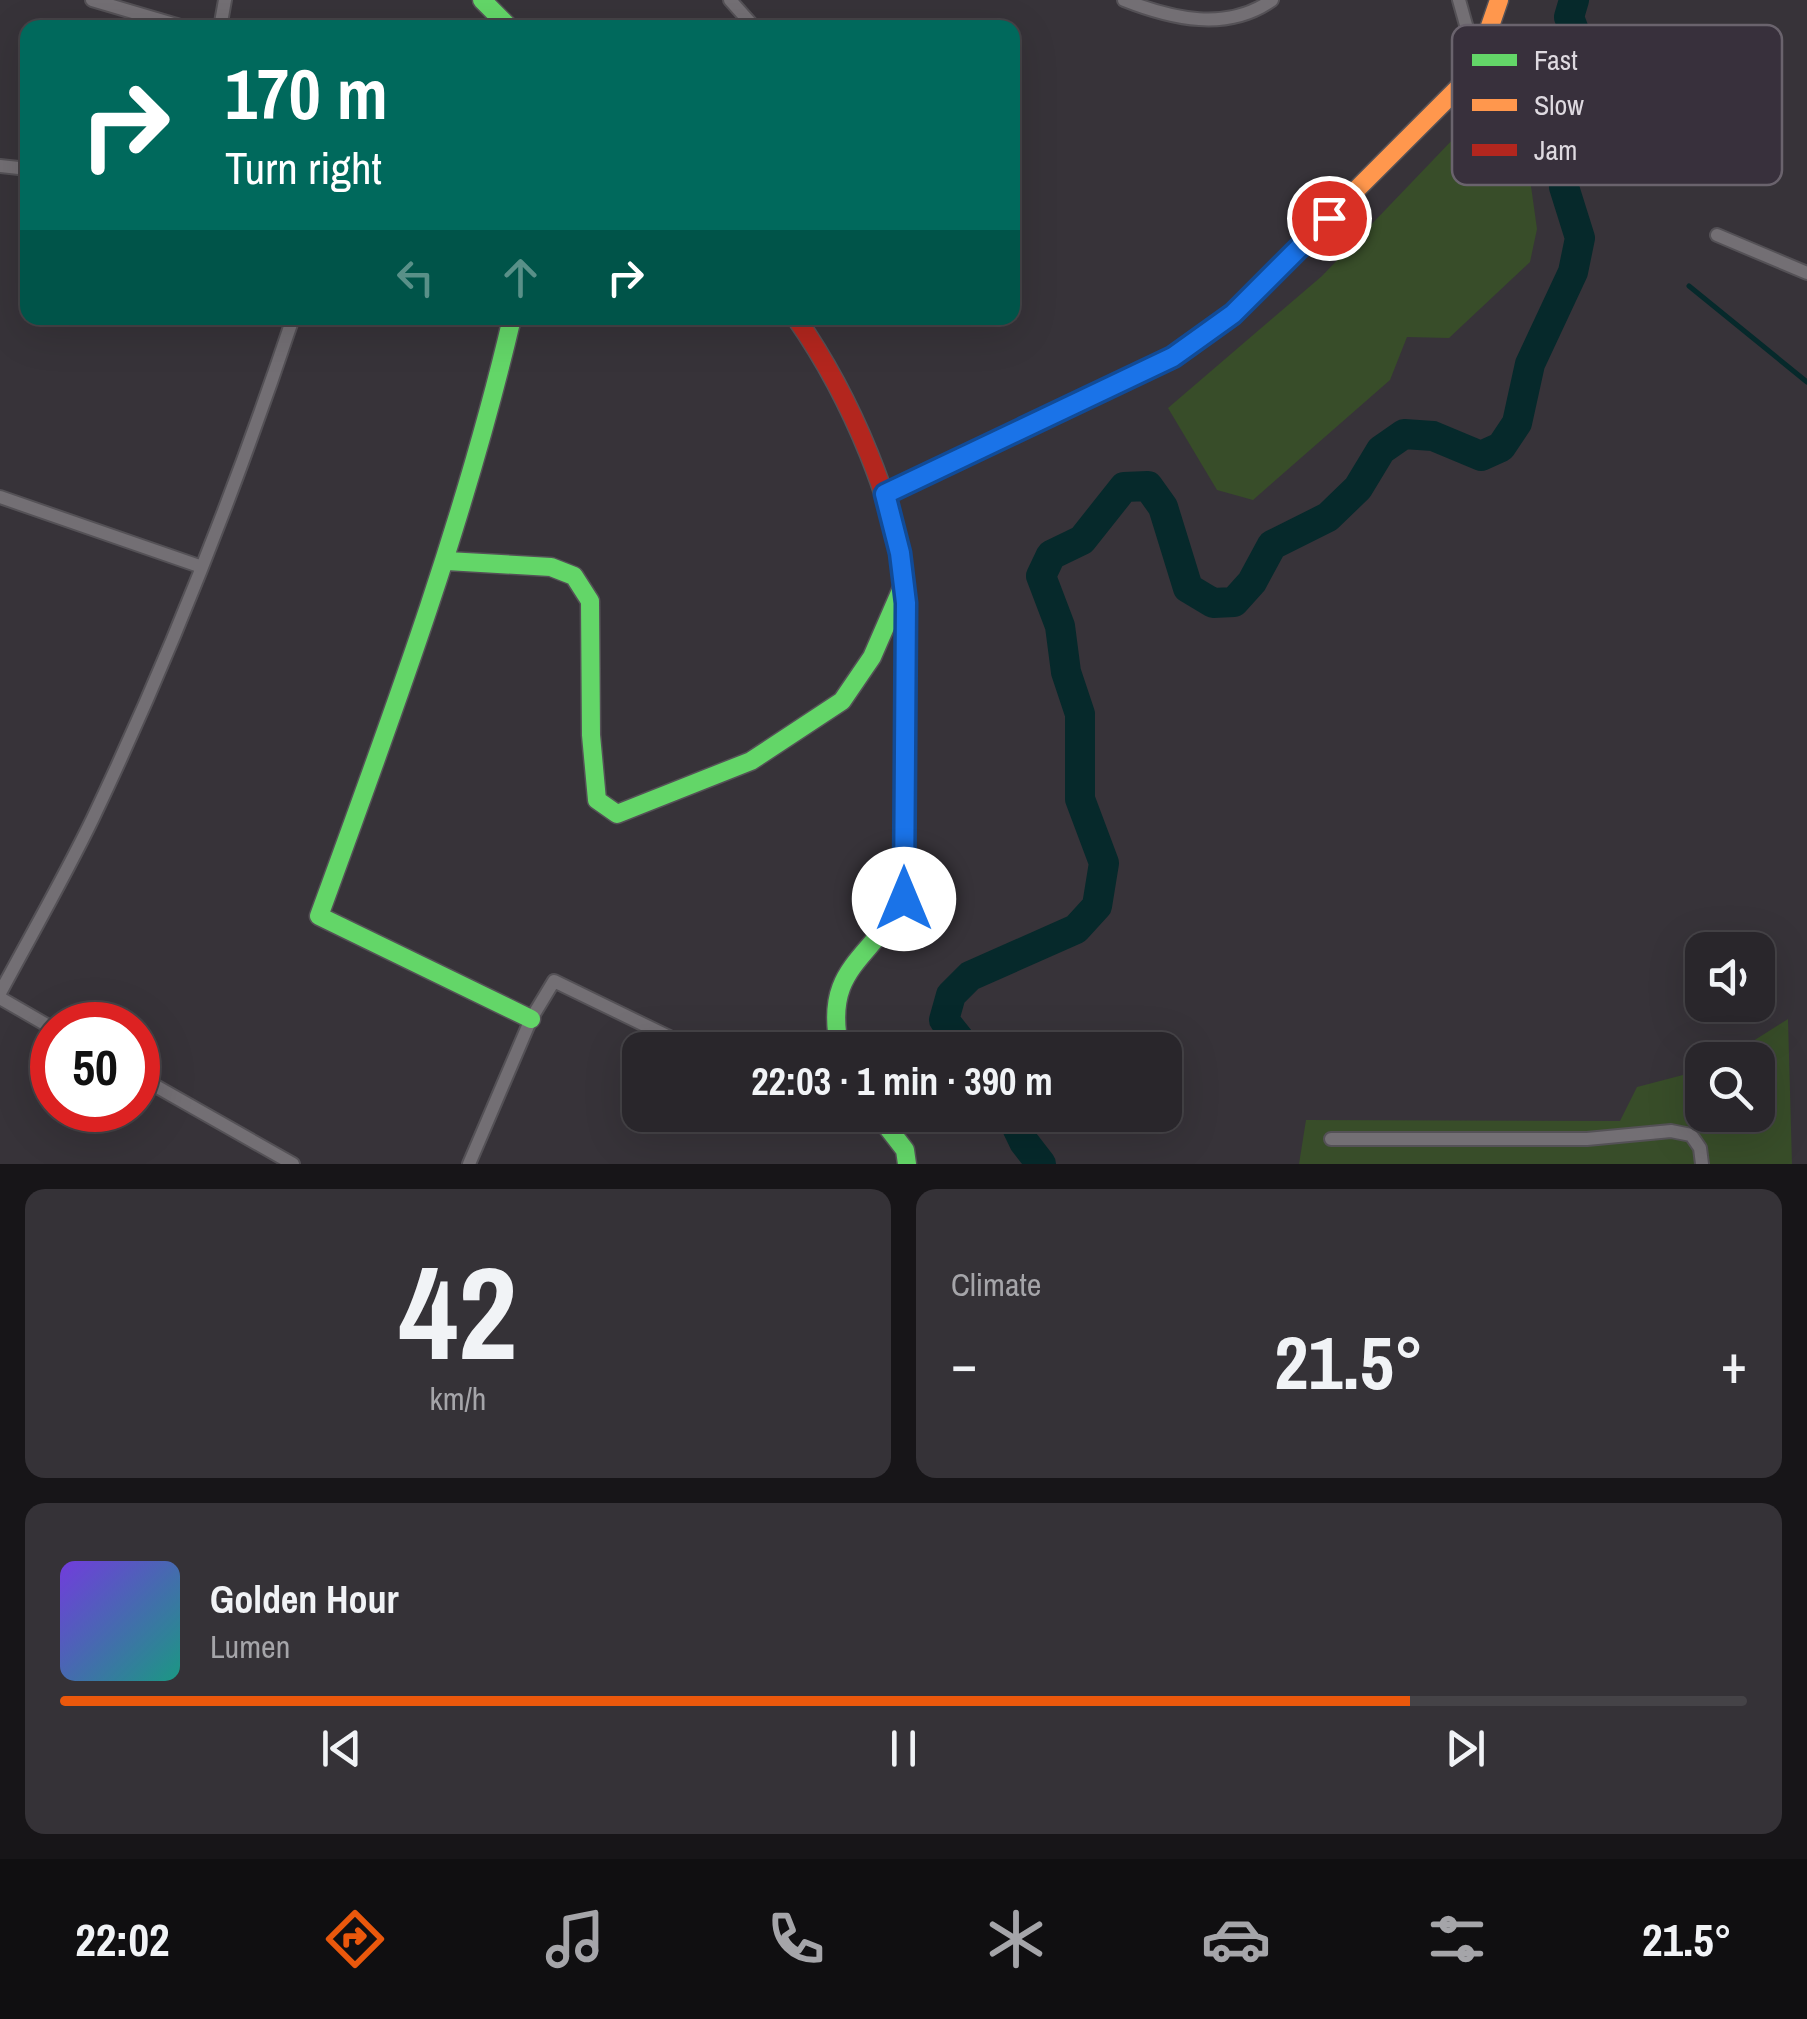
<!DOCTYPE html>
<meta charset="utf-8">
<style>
:root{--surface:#29262b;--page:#353237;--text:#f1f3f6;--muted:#a5a5a9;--line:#454347;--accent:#ea580c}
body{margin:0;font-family:"Archivo Narrow",sans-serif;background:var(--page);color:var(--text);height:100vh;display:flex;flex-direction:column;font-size:38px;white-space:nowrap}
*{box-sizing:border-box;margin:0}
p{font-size:32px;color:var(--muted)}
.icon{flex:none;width:55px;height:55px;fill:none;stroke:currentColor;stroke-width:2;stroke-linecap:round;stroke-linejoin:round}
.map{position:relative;height:1164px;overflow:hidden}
.side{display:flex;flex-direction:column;gap:25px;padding:25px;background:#171518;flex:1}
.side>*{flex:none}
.top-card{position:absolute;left:20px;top:20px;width:1000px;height:305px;border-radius:20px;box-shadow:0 10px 40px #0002,0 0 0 2px var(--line);background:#00695c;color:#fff;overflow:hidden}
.buttons{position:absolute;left:1685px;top:932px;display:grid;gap:20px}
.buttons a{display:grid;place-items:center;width:90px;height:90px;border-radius:20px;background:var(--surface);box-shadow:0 10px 40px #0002,0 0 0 2px var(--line);font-size:50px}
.speed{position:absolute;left:30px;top:1002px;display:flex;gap:20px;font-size:50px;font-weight:700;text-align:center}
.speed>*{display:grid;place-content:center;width:130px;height:130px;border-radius:50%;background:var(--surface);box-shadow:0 10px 40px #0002,0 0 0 2px var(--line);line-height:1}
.speed .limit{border:15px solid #d22;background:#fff;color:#111}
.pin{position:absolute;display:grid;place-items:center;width:85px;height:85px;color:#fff;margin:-42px;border:5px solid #fff;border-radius:50%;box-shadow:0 2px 10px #0007}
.me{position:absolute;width:110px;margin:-55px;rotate:0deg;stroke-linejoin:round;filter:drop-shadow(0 0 8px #0008)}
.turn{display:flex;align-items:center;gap:35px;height:210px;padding:0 40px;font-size:45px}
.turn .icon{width:130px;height:130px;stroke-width:2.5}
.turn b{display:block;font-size:70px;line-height:85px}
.lanes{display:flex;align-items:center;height:95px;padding:0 40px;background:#0003;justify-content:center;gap:50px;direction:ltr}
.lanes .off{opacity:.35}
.big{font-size:75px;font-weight:700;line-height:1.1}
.side .tile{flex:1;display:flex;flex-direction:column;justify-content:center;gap:15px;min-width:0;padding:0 35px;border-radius:20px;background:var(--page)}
.side .dial{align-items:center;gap:0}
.dial b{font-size:130px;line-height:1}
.song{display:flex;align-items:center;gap:30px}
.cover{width:120px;height:120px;border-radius:15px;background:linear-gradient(135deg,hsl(260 70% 55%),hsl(170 70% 35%))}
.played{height:10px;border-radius:5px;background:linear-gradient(90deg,var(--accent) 80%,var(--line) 80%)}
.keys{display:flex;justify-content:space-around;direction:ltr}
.heat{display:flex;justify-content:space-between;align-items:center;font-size:55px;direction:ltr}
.side .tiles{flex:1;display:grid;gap:25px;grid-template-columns:1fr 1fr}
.tile:last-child{grid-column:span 2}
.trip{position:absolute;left:622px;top:1032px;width:560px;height:100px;border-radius:20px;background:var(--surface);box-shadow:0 10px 40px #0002,0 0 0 2px var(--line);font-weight:700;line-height:100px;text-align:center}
.dock{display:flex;height:160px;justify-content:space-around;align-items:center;background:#100f11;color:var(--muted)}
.dock .icon{width:70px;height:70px}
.dock .selected{color:var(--accent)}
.dock b{font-size:45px;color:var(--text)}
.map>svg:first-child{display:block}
</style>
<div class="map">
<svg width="1807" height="1164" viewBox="0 0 1807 1164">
<rect width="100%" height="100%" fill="#373339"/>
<path fill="#384d29" d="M 1501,89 L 1540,111 L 1530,179 L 1537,229 L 1530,262 L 1449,338 L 1407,337 L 1390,380 L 1253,500 L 1217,490 L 1168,408 L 1322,276 Z
M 1788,1019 L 1792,1164 L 1299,1164 L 1306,1120 L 1620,1121 L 1637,1087 L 1702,1070 L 1702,1115 L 1758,1115 L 1758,1060 L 1723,1060 Z"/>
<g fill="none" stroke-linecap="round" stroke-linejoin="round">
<path stroke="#06292b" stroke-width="5" d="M 1689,286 L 1807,382"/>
<path stroke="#06292b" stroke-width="30" d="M 968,1050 L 944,1020 L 951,995 L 970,976 L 1076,929 L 1097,906 L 1104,863 L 1080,799 L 1080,714 L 1066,672 L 1060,626 L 1041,576 L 1051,555 L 1082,540 L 1124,487 L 1148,486 L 1163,507 L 1188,588 L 1213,603 L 1234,602 L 1252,582 L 1272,545 L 1328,517 L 1358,488 L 1381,450 L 1404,434 L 1433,436 L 1481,456 L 1501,447 L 1517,423 L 1530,364 L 1573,272 L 1580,238 L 1564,187 L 1562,157 L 1579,89 L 1579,44 L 1569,17 L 1574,0
M 1011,1115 L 1024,1142 L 1041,1164"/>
<defs>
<path id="street" d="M 92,0 L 187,28
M 730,0 L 755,28
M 1124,0 C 1172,19 1227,32 1272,0
M 1459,0 L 1477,64
M 220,28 L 225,0
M 0,166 L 28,169
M 1717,235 L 1807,273
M 0,497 L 202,567
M 0,993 C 31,935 64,878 93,818 C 170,656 236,488 293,318
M 0,998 L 52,1028
M 138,1076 L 293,1164
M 1331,1139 L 1587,1139 L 1671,1131 L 1691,1135 L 1700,1148 L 1702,1164
M 469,1164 L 531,1019 L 554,981 L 696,1050"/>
<path id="fast" d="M 482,0 L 510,28
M 512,318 C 464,523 391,719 319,916 L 531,1019
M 447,561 L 551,567 L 574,576 L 590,601 L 591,735 L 597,800 L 617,814 L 751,761 L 842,701 L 872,657 L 902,588
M 840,1050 C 822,968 869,962 904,899 L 905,750
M 878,1115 L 905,1150 L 907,1164"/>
<path id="slow" d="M 885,493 L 1173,357 L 1233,313 L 1463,83 L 1477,64 L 1499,0"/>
<path id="jam" d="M 796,318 C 849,394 901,510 906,603 C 909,652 905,701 905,750"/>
</defs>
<use href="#street" stroke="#545156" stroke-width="16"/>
<use href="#fast" stroke="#545156" stroke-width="21"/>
<use href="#slow" stroke="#545156" stroke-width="21"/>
<use href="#jam" stroke="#545156" stroke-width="21"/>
<use href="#street" stroke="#736f74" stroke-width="12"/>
<use href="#fast" stroke="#63d668" stroke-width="18"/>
<use href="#slow" stroke="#ff974d" stroke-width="18"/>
<use href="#jam" stroke="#b3261e" stroke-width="18"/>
</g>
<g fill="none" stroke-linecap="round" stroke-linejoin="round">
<defs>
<path id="route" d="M 904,899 L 906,603 L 900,553 L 885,494 L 1173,357 L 1233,314 L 1329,218"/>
</defs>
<use href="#route" stroke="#114b97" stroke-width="25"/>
<use href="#route" stroke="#1a73e8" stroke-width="18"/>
</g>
<rect x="1452" y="25" width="330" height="160" rx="15" fill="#38303c" stroke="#6a636d" stroke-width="2.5"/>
<rect x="1472" y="54" width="45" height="12" fill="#63d668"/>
<rect x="1472" y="99" width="45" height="12" fill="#ff974d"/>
<rect x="1472" y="144" width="45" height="12" fill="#b3261e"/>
<g font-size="28" fill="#ded9e0">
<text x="1534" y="70">Fast</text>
<text x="1534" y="115">Slow</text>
<text x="1534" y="160">Jam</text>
</g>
</svg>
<div class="buttons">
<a><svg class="icon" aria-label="sound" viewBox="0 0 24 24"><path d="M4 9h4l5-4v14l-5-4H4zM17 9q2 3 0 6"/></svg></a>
<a><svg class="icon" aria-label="search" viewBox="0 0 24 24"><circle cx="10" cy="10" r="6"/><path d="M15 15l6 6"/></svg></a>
</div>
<div class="speed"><div class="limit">50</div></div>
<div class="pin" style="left:1329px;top:218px;background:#d93025"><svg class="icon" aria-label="arrive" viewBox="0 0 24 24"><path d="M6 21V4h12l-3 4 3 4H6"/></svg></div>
<svg class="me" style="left:904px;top:899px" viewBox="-20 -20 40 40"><circle r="19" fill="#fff"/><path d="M0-13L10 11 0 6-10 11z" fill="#1a73e8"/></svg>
<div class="trip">22:03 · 1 min · 390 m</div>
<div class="top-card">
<div class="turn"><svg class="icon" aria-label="right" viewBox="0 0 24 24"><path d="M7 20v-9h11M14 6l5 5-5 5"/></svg><div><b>170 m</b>Turn right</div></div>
<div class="lanes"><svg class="icon off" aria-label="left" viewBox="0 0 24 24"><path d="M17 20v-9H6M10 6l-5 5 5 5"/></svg><svg class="icon off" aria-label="ahead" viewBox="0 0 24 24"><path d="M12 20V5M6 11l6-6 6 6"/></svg><svg class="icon" aria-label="right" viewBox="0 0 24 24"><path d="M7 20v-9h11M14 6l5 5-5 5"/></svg></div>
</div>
</div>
<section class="side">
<div class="tiles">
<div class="tile dial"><b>42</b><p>km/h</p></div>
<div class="tile"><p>Climate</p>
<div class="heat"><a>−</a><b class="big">21.5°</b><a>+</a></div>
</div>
<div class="tile">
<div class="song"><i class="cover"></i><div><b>Golden Hour</b><p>Lumen</p></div></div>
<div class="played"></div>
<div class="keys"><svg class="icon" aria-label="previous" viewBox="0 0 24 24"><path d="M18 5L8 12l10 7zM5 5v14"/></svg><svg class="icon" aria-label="pause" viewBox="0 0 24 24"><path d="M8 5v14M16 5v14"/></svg><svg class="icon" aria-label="next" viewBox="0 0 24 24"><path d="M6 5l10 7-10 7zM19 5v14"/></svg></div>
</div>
</div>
</section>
<nav class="dock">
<b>22:02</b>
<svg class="icon selected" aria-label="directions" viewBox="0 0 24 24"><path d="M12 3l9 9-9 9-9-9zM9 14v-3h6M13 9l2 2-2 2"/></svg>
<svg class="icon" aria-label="music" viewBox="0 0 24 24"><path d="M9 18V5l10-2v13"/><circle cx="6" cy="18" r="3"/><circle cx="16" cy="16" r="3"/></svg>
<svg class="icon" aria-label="phone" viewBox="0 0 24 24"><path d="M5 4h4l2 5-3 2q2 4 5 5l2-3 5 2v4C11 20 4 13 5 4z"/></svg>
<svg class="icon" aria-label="climate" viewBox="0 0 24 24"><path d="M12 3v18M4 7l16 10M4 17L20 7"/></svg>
<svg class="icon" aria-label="car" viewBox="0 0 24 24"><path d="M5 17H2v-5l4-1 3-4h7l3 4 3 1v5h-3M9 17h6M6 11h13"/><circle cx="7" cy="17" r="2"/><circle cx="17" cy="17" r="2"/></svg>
<svg class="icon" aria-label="filters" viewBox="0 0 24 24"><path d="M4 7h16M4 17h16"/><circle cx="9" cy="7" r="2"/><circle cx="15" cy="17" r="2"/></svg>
<b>21.5°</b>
</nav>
